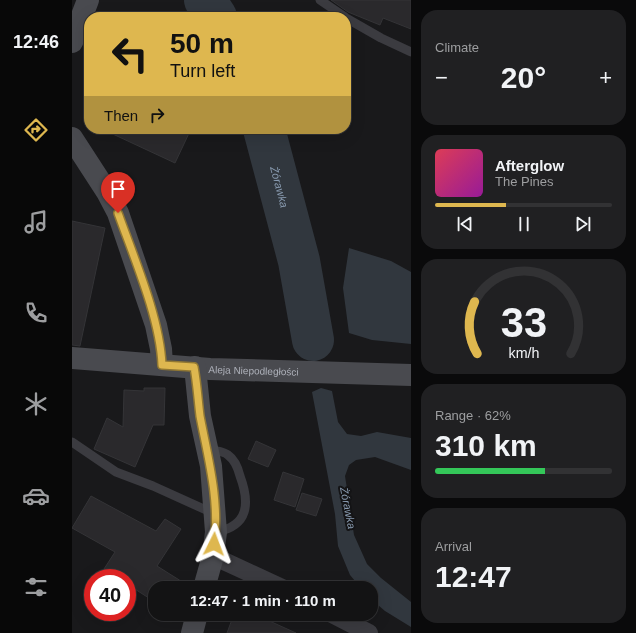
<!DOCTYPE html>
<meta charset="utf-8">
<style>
:root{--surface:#131314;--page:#202022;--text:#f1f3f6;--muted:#9d9ea0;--line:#323234;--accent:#deb74f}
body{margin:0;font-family:Helvetica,sans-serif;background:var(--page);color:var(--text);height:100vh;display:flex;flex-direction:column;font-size:15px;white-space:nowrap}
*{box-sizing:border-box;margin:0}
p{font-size:13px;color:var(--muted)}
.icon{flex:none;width:22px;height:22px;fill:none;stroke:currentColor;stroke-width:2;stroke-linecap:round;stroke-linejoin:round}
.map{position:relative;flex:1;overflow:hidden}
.drawer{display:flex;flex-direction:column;gap:10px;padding:10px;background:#0a0a0b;width:225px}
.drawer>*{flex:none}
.top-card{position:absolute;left:12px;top:12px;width:267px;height:122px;border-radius:16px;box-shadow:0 4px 16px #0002,0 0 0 1px var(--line);background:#deb74f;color:#111;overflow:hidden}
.speed{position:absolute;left:12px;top:569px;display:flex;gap:8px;font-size:20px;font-weight:700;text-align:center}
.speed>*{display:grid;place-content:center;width:52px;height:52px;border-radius:50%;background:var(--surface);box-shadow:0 4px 16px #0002,0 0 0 1px var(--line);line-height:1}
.speed .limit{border:6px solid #d22;background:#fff;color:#111}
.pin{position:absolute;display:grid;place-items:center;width:34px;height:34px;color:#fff;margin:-41px -17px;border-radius:50% 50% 50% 0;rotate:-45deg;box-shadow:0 0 4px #0007}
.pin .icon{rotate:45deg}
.me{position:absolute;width:44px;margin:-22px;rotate:3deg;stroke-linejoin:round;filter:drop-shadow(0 0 3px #0008)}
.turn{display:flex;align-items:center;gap:14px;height:84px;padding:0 20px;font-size:18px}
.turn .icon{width:52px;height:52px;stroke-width:2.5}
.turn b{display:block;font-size:28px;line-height:34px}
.then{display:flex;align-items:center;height:38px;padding:0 20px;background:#0003;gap:8px;font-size:15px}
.big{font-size:30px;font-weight:700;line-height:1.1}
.drawer .tile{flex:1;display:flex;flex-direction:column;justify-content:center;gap:6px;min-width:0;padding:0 14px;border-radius:16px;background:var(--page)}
.drawer .dial{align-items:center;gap:0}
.dial svg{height:104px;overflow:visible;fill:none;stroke:var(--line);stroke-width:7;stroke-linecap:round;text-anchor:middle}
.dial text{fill:var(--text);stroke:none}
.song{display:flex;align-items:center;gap:12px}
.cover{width:48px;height:48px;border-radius:6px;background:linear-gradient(135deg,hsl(350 70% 55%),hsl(300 70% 35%))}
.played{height:4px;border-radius:2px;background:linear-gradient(90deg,var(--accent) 40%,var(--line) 40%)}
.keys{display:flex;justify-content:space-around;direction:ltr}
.heat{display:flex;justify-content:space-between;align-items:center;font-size:22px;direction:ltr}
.charge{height:6px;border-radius:3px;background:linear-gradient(90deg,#34c759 62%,var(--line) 0)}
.trip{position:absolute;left:76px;top:581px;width:230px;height:40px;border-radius:16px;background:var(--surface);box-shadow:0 4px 16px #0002,0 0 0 1px var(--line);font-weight:700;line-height:40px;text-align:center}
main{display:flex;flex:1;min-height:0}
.menu{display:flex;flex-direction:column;width:72px;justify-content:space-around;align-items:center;background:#080808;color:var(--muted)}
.menu .icon{width:28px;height:28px}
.menu .on{color:var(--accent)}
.menu b{font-size:18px;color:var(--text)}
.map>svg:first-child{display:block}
</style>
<main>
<nav class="menu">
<b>12:46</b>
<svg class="icon on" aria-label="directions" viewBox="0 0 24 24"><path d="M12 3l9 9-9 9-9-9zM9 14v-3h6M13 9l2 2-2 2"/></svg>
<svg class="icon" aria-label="music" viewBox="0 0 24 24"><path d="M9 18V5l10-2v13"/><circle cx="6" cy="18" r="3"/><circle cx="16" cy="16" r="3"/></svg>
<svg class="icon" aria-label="phone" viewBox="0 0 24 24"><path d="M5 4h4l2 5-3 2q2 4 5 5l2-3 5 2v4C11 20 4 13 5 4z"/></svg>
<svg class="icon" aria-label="climate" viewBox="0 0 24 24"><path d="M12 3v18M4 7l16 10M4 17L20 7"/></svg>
<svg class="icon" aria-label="car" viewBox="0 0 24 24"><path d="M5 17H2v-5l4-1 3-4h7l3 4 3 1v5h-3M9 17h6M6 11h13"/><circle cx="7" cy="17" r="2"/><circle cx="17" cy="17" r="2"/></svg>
<svg class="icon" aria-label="filters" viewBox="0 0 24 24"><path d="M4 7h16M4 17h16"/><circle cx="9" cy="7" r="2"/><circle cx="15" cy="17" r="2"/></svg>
</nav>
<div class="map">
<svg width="339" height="633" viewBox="0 0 339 633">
<rect width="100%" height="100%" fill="#19191b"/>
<path fill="#202621" d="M 137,0 L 153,0 L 160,17 L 149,17 Z
M 201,129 L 210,129 L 211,131 L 243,246 L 235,261 L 233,258 Z"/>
<path fill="#31373e" d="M 277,248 L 319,261 L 339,272 L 339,344 L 300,340 L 277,333 L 271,288 Z
M 249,388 L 260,391 L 266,422 L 275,434 L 289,436 L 305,432 L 339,438 L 339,470 L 303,457 L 284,460 L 277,465 L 273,476 L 282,535 L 295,564 L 309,578 L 339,602 L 339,627 L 313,611 L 299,599 L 299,588 L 289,588 L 278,575 L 266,546 L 263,514 L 240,392 Z"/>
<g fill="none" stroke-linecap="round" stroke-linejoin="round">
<g stroke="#31373e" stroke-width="42">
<path d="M 133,0 L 144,17"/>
<path id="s1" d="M 192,129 L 227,261 L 241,340"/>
</g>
</g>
<path fill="#2a292c" stroke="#343437" d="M 259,0 L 339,0 L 339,29 L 311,18 L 308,25 L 276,12 Z
M 30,129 L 119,129 L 103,163 Z
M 0,221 L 33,228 L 8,346 L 0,345 Z
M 72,388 L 93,388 L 92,425 L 81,425 L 63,467 L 22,449 L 35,418 L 51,427 L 52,390 L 72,391 Z
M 184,441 L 204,450 L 196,467 L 176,459 Z
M 211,472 L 232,479 L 223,507 L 202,500 Z
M 230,493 L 250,499 L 244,516 L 224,510 Z
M 19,496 L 84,531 L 93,519 L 109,529 L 85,566 L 120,588 L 83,588 L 83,602 L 55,584 L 55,578 L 45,578 L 32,569 L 43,552 L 0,528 Z
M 162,614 L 194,614 L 193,619 L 224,633 L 155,633 Z"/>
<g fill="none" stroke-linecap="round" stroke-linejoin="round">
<path stroke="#3b3b40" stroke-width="9" d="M 248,0 L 273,17
M 274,18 L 309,38 L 339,52
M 0,442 L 44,472 L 81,486 L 143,514
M 136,449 C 142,451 152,451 156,455 C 163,460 166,468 168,476 C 178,503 177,526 144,532"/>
<path stroke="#3b3b40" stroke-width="18" d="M 141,556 L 210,588
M 260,614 L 297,633"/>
<g stroke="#494a4f" stroke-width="22">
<path d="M 0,42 L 16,0"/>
<path d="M 0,138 L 35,192 L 46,213 L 84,325 L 89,349 L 90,365"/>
<path id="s2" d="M 0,358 L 138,369 L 339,375"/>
<path d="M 123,367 L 128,416 L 139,466 L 144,532 L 141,556 L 132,588"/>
<path d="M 120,633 L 125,614"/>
</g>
</g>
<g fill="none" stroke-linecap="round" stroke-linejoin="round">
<defs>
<path id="route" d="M 46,213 C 62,258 88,318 90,365 L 122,367 C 125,383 126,400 128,416 C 136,458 148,501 142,544"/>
</defs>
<use href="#route" stroke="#907733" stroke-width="10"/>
<use href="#route" stroke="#deb74f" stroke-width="7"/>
</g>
<g text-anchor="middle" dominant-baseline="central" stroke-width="4" stroke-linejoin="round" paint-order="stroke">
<g font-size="10" fill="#adb0b9" stroke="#141416">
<text stroke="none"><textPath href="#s2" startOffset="182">Aleja Niepodległości</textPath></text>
</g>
<g font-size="11" font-style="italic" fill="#899bb0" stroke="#141416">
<text stroke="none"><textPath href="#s1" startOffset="60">Żórawka</textPath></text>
<text transform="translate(276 508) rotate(79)">Żórawka</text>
</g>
</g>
</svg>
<div class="speed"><div class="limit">40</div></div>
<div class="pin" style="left:46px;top:213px;background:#d93025"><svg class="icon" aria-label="arrive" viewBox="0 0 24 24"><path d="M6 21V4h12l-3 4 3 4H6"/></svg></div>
<svg class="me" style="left:142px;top:544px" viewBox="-20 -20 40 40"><path d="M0-17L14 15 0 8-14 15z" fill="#deb74f" stroke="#fff" stroke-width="4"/></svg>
<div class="trip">12:47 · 1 min · 110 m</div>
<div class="top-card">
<div class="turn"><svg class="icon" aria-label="left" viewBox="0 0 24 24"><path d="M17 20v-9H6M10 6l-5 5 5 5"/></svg><div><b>50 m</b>Turn left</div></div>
<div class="then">Then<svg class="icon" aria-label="right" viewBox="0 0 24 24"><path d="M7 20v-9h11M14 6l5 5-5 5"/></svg></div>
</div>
</div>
<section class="drawer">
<div class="tile"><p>Climate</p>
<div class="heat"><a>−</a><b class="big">20°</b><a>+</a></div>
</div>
<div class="tile">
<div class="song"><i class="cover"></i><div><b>Afterglow</b><p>The Pines</p></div></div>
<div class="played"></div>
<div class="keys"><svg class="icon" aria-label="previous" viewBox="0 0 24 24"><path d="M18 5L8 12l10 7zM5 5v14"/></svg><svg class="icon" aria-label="pause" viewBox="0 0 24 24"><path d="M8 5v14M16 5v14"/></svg><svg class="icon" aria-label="next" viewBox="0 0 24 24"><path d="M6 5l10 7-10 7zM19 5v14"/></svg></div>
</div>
<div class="tile dial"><svg viewBox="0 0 100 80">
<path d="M14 69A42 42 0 1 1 86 69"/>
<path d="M14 69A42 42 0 0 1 12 29" stroke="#deb74f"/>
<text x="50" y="56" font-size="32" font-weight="700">33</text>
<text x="50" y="72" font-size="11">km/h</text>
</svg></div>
<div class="tile"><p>Range · 62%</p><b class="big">310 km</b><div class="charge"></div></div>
<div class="tile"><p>Arrival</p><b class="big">12:47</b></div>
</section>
</main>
